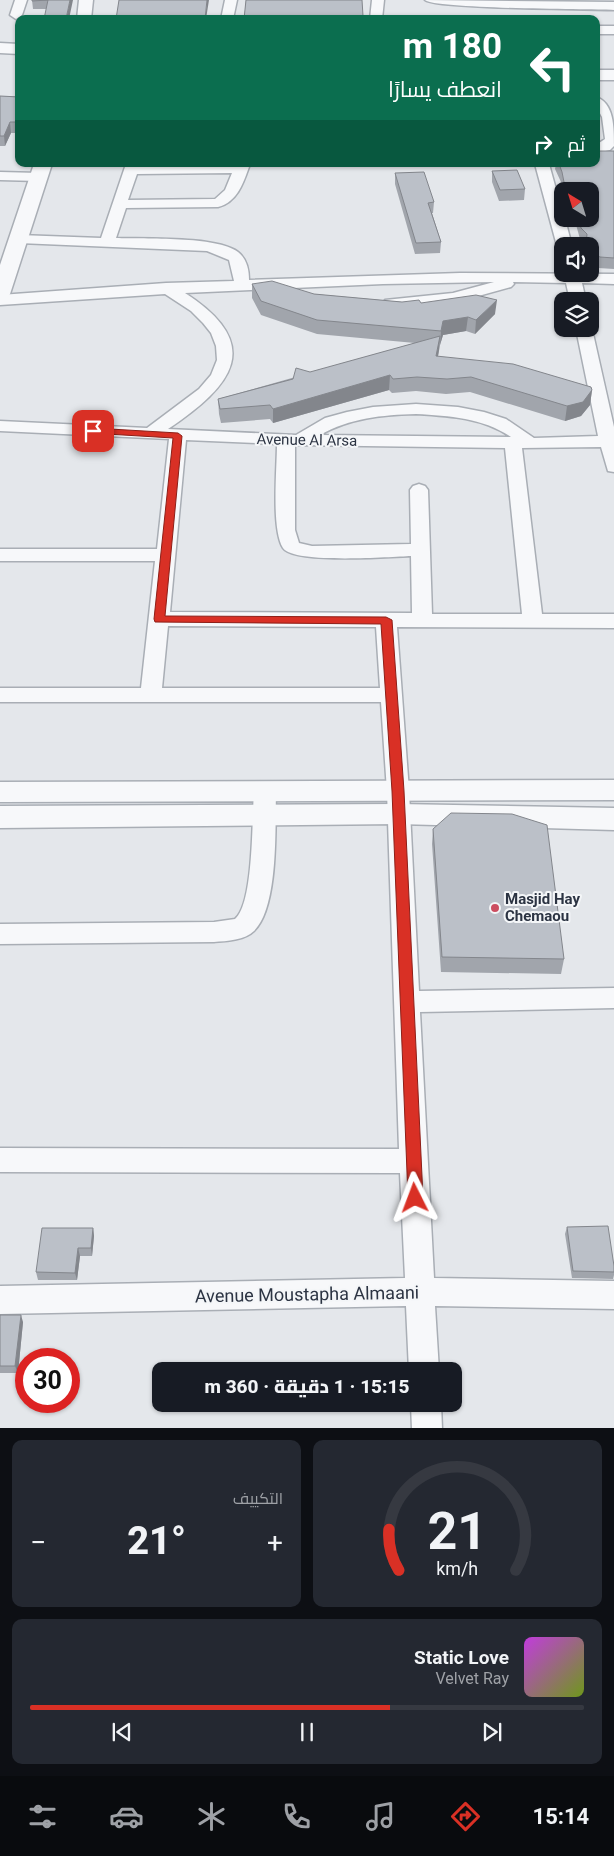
<!DOCTYPE html>
<html lang="ar">
<meta charset="utf-8">
<style>
:root{--surface:#171b24;--page:#242831;--text:#f1f3f6;--muted:#9ea1a6;--line:#363941;--accent:#d93025}
body{margin:0;font-family:Roboto,Cairo,sans-serif;background:var(--page);color:var(--text);direction:rtl;height:100vh;display:flex;flex-direction:column;font-size:19px;white-space:nowrap}
*{box-sizing:border-box;margin:0}
p{font-size:16px;color:var(--muted)}
.icon{flex:none;width:28px;height:28px;fill:none;stroke:currentColor;stroke-width:2;stroke-linecap:round;stroke-linejoin:round}
.map{position:relative;height:1428px;overflow:hidden;direction:ltr}
.side{display:flex;flex-direction:column;gap:12px;padding:12px;background:#0d0f14;flex:1}
.side>*{flex:none}
.hud{position:absolute;left:15px;top:15px;width:585px;height:152px;border-radius:10px;box-shadow:0 1px 4px #0004;direction:rtl;background:#0b6e4f;color:#fff;overflow:hidden}
.needle{width:32px;rotate:322deg}
.buttons{position:absolute;left:554px;top:182px;display:grid;gap:10px}
.buttons a{display:grid;place-items:center;width:45px;height:45px;border-radius:10px;background:var(--surface);box-shadow:0 1px 4px #0004;font-size:25px}
.speed{position:absolute;left:15px;top:1348px;display:flex;gap:10px;font-size:25px;font-weight:700;text-align:center}
.speed>*{display:grid;place-content:center;width:65px;height:65px;border-radius:50%;background:var(--surface);box-shadow:0 1px 4px #0004;line-height:1}
.speed .limit{border:8px solid #d22;background:#fff;color:#111}
.pin{position:absolute;display:grid;place-items:center;width:42px;height:42px;color:#fff;margin:-21px;border-radius:10px;box-shadow:0 2px 8px #0006}
.me{position:absolute;width:55px;margin:-28px;rotate:357deg;stroke-linejoin:round;filter:drop-shadow(0 0 4px #0008)}
.turn{display:flex;align-items:center;gap:18px;height:105px;padding:0 15px;font-size:22px}
.turn .icon{width:65px;height:65px;stroke-width:2.5}
.turn b{display:block;font-size:35px;line-height:42px}
.then{display:flex;align-items:center;height:48px;padding:0 15px;background:#0003;gap:10px;font-size:19px}
.big{font-size:38px;font-weight:800;line-height:1.1}
.side .tile{flex:1;display:flex;flex-direction:column;justify-content:center;gap:8px;min-width:0;padding:0 18px;border-radius:10px;background:var(--page)}
.side .dial{align-items:center;gap:0}
.dial svg{height:130px;overflow:visible;fill:none;stroke:var(--line);stroke-width:7;stroke-linecap:round;text-anchor:middle}
.dial text{fill:var(--text);stroke:none}
.song{display:flex;align-items:center;gap:15px}
.cover{width:60px;height:60px;border-radius:8px;background:linear-gradient(135deg,hsl(290 70% 55%),hsl(80 70% 35%))}
.played{height:5px;border-radius:2px;background:linear-gradient(90deg,var(--accent) 65%,var(--line) 65%)}
.keys{display:flex;justify-content:space-around;direction:ltr}
.heat{display:flex;justify-content:space-between;align-items:center;font-size:28px;direction:ltr}
.side .tiles{flex:1;display:grid;gap:12px;grid-template-columns:1fr 1fr}
.tile:last-child{grid-column:span 2}
.trip{position:absolute;left:152px;top:1362px;width:310px;height:50px;border-radius:10px;background:var(--surface);box-shadow:0 1px 4px #0004;font-weight:800;line-height:50px;text-align:center;direction:rtl}
.tabs{display:flex;height:80px;justify-content:space-around;align-items:center;background:#090b0e;color:var(--muted)}
.tabs .icon{width:35px;height:35px}
.tabs .on{color:var(--accent)}
.tabs b{font-size:22px;color:var(--text)}
.map>svg:first-child{display:block}
</style>
<div class="map">
<svg width="614" height="1429" viewBox="0 0 614 1429">
<rect width="100%" height="100%" fill="#e4e7eb"/>
<g fill="none" stroke-linecap="round" stroke-linejoin="round">
<defs>
<path id="minor" d="M 15,0 L 27,0 L 22,15 L 16,19 L 10,15 Z
M 225,0 L 237,0 L 233,19 L 221,19 Z
M 372,0 L 384,0 L 382,19 L 370,19 Z
M 425,0 L 614,2 L 614,10 C 590,9 434,9 425,0 Z
M 596,26 L 614,26 L 614,34 L 596,34 Z
M 596,97 C 614,103 614,127 614,146 L 610,150 L 596,153 L 596,145 L 605,139 L 602,117 L 596,106 Z
M 126,164 L 140,164 L 139,166 L 250,164 C 244,181 238,202 218,207 L 126,208 L 116,238 C 144,239 217,236 238,252 C 247,259 249,270 249,280 L 460,273 L 614,274 L 614,284 L 582,283 L 586,301 L 570,301 L 566,283 L 513,282 L 514,284 L 511,287 L 453,303 L 391,308 L 385,306 L 383,303 L 385,300 L 453,293 L 494,282 L 383,284 L 185,293 C 266,345 232,386 168,429 L 296,435 L 325,418 L 347,412 L 373,407 L 416,404 L 458,407 L 484,412 L 506,419 L 534,438 L 598,436 L 576,329 L 590,329 L 590,326 L 592,329 L 614,427 L 614,472 L 608,471 L 601,447 L 522,448 L 542,614 L 614,614 L 614,628 L 397,627 L 409,791 L 419,991 L 614,988 L 614,1008 L 420,1012 L 434,1278 L 614,1281 L 614,1309 L 435,1306 L 439,1371 L 409,1371 L 406,1306 L 0,1314 L 0,1286 L 405,1278 L 400,1173 L 0,1172 L 0,1148 L 399,1149 L 387,791 L 381,702 L 0,702 L 0,688 L 141,688 L 155,561 L 0,561 L 0,549 L 157,549 L 169,439 L 0,431 L 0,421 L 147,428 L 199,389 L 211,375 L 217,360 L 216,346 L 211,333 L 203,323 L 191,311 L 165,294 L 0,305 L 0,295 L 166,283 L 234,281 L 229,260 L 207,251 L 19,243 L 14,242 L 12,239 L 14,236 L 19,235 L 101,238 ZM 232,173 L 225,190 L 215,199 L 128,200 L 137,174 ZM 416,414 C 450,416 483,418 511,437 L 320,435 C 350,418 382,415 416,414 ZM 186,440 L 277,444 C 277,468 271,529 283,548 C 293,564 389,557 411,556 L 412,613 L 170,612 ZM 295,445 L 505,448 L 522,614 L 432,614 L 428,490 L 425,486 L 419,484 L 413,486 L 410,490 L 411,544 L 312,546 L 299,543 L 295,530 ZM 168,626 L 376,627 L 380,688 L 162,688 Z
M 535,164 L 549,164 L 562,211 L 562,219 L 565,219 L 572,246 L 562,246 L 562,250 L 557,246 Z
M 0,172 L 39,173 L 44,174 L 46,177 L 44,180 L 39,181 L 0,180 Z
M 265,784 L 273,786 L 276,792 C 275,825 279,907 254,931 C 245,940 227,941 214,942 L 0,944 L 0,924 L 214,922 L 235,919 C 254,904 252,817 254,792 L 257,786 Z
M 411,1404 L 441,1404 L 442,1429 L 412,1429 Z"/>
<path id="tertiary" d="M 79,0 L 93,0 L 91,19 L 77,19 Z
M 0,43 L 19,44 L 19,54 L 0,53 Z
M 596,70 L 614,70 L 614,80 L 596,80 Z
M 34,164 L 52,164 L 10,294 L 7,298 L 0,300 L 0,265 Z
M 614,780 L 614,800 L 0,802 L 0,782 Z
M 398,804 L 614,808 L 614,830 L 398,824 L 0,828 L 0,806 Z"/>
</defs>
<use href="#minor" stroke="#a9aeb5" stroke-width="3"/>
<use href="#tertiary" stroke="#a9aeb5" stroke-width="3"/>
<use href="#minor" fill="#f7f8fa" fill-rule="evenodd"/>
<use href="#tertiary" fill="#f7f8fa" fill-rule="evenodd"/>
</g>
<path fill="#a1a5ac" d="M 32,0 L 73,0 L 46,9 L 33,9 Z
M 246,0 L 363,16 L 363,19 L 244,19 Z
M 0,96 L 19,97 L 19,133 L 11,133 L 5,146 L 0,146 Z
M 614,151 L 614,269 L 598,268 L 590,263 L 590,246 L 585,246 L 585,245 L 580,239 L 575,221 L 572,219 L 590,219 L 590,191 L 563,191 L 561,182 L 555,169 L 556,164 L 596,164 Z
M 492,171 L 525,189 L 524,200 L 499,201 L 492,182 Z
M 395,173 L 434,202 L 433,213 L 432,213 L 441,242 L 440,253 L 415,254 L 395,184 Z
M 252,284 L 314,294 L 402,302 L 421,303 L 495,314 L 475,334 L 466,331 L 443,335 L 440,345 L 438,357 L 592,390 L 590,405 L 581,416 L 565,421 L 470,392 L 446,394 L 416,391 L 392,393 L 389,390 L 273,423 L 270,419 L 221,423 L 219,414 L 218,399 L 415,343 L 317,334 L 261,315 L 252,298 Z
M 433,829 L 564,959 L 561,974 L 441,972 L 432,844 Z
M 567,1227 L 614,1266 L 614,1275 L 613,1279 L 572,1278 L 565,1234 Z
M 93,1228 L 94,1236 L 92,1256 L 80,1256 L 77,1280 L 38,1280 L 36,1272 Z
M 0,1315 L 23,1322 L 18,1373 L 0,1373 Z"/>
<path fill="#83868c" d="M 70,0 L 73,0 L 69,19 L 66,19 Z
M 207,0 L 209,0 L 206,19 L 205,19 Z
M 10,122 L 11,133 L 5,146 L 4,136 Z
M 497,300 L 495,314 L 475,334 L 476,320 Z
M 468,317 L 466,331 L 443,335 L 440,345 L 441,331 L 443,321 Z
M 440,336 L 439,350 L 435,371 L 436,356 Z
M 390,375 L 389,390 L 273,423 L 273,409 Z
M 592,390 L 590,405 L 581,416 L 565,421 L 567,406 Z
M 93,1228 L 94,1236 L 92,1256 L 91,1248 Z
M 78,1248 L 80,1256 L 77,1280 L 75,1273 Z
M 21,1315 L 23,1322 L 18,1373 L 15,1366 Z"/>
<path fill="#bbc0c8" stroke="#83868c" d="M 32,0 L 70,0 L 66,19 L 44,19 L 48,0 L 32,1 Z
M 119,0 L 207,0 L 205,19 L 116,19 Z
M 246,0 L 362,0 L 363,16 L 341,16 L 341,19 L 244,19 Z
M 0,96 L 19,97 L 19,122 L 10,122 L 4,136 L 0,136 Z
M 596,151 L 614,151 L 614,258 L 600,257 L 590,252 L 590,246 L 586,246 L 587,234 L 581,228 L 579,219 L 590,219 L 590,191 L 571,191 L 570,188 L 565,187 L 562,172 L 559,164 L 596,164 Z
M 517,170 L 525,189 L 500,190 L 492,171 Z
M 424,172 L 434,202 L 428,203 L 441,242 L 416,243 L 395,173 Z
M 272,281 L 314,294 L 402,302 L 419,300 L 421,303 L 476,295 L 497,300 L 476,320 L 468,317 L 443,321 L 441,331 L 317,320 L 261,301 L 252,284 Z
M 440,336 L 436,356 L 513,364 L 591,387 L 592,390 L 583,402 L 567,406 L 471,377 L 447,379 L 417,377 L 393,379 L 390,375 L 273,409 L 270,405 L 220,409 L 218,399 L 293,379 L 296,368 L 310,372 Z
M 451,813 L 512,814 L 547,825 L 564,959 L 442,957 L 433,829 Z
M 608,1226 L 614,1266 L 614,1272 L 573,1271 L 567,1227 Z
M 42,1228 L 93,1228 L 91,1248 L 78,1248 L 75,1273 L 36,1272 Z
M 0,1315 L 21,1315 L 15,1366 L 0,1366 Z"/>
<path fill="#d93025" stroke="#8d1f18" d="M 93,428 L 178,433 L 182,436 L 165,616 L 386,617 L 392,620 L 404,791 L 423,1198 L 420,1203 L 415,1205 L 410,1203 L 408,1198 L 392,791 L 381,624 L 155,622 L 154,619 L 173,438 L 90,433 L 90,429 Z"/>
<circle fill="#cc4d60" stroke="#f4f6f8" stroke-width="2" cx="495" cy="908" r="5"/>
<g text-anchor="middle" dominant-baseline="central" stroke-width="4" stroke-linejoin="round" paint-order="stroke">
<g font-size="15" fill="#2c3443" stroke="#f4f6f8">
<text transform="translate(307 440) rotate(1)">Avenue Al Arsa</text>
</g>
<g font-size="15" font-weight="bold" fill="#2c3443" stroke="#f4f6f8" text-anchor="start">
<text x="505" y="899">Masjid Hay<tspan x="505" dy="17">Chemaou</tspan></text>
</g>
<g font-size="18" fill="#2c3443" stroke="#f4f6f8">
<text transform="translate(307 1294) rotate(-1)">Avenue Moustapha Almaani</text>
</g>
</g>
</svg>
<div class="buttons">
<a><svg class="needle" viewBox="-14 -14 28 28"><path d="M0-13l5 13h-10z" fill="#e53935"/><path d="M0 13l5-13h-10z" fill="#9ea1a6"/></svg></a>
<a><svg class="icon" aria-label="sound" viewBox="0 0 24 24"><path d="M4 9h4l5-4v14l-5-4H4zM17 9q2 3 0 6"/></svg></a>
<a><svg class="icon" aria-label="layers" viewBox="0 0 24 24"><path d="M12 4l9 5-9 5-9-5zM3 14l9 5 9-5"/></svg></a>
</div>
<div class="speed"><div class="limit">30</div></div>
<div class="pin" style="left:93px;top:431px;background:#d93025"><svg class="icon" aria-label="arrive" viewBox="0 0 24 24"><path d="M6 21V4h12l-3 4 3 4H6"/></svg></div>
<svg class="me" style="left:415px;top:1198px" viewBox="-20 -20 40 40"><path d="M0-17L14 15 0 8-14 15z" fill="#d93025" stroke="#fff" stroke-width="4"/></svg>
<div class="trip">15:15 · 1 دقيقة · 360 m</div>
<div class="hud">
<div class="turn"><svg class="icon" aria-label="left" viewBox="0 0 24 24"><path d="M17 20v-9H6M10 6l-5 5 5 5"/></svg><div><b>180 m</b>انعطف يسارًا</div></div>
<div class="then">ثم<svg class="icon" aria-label="right" viewBox="0 0 24 24"><path d="M7 20v-9h11M14 6l5 5-5 5"/></svg></div>
</div>
</div>
<section class="side">
<div class="tiles">
<div class="tile dial"><svg viewBox="0 0 100 80">
<path d="M14 69A42 42 0 1 1 86 69"/>
<path d="M14 69A42 42 0 0 1 8 44" stroke="#d93025"/>
<text x="50" y="56" font-size="32" font-weight="700">21</text>
<text x="50" y="72" font-size="11">km/h</text>
</svg></div>
<div class="tile"><p>التكييف</p>
<div class="heat"><a>−</a><b class="big">21°</b><a>+</a></div>
</div>
<div class="tile">
<div class="song"><i class="cover"></i><div><b>Static Love</b><p>Velvet Ray</p></div></div>
<div class="played"></div>
<div class="keys"><svg class="icon" aria-label="previous" viewBox="0 0 24 24"><path d="M18 5L8 12l10 7zM5 5v14"/></svg><svg class="icon" aria-label="pause" viewBox="0 0 24 24"><path d="M8 5v14M16 5v14"/></svg><svg class="icon" aria-label="next" viewBox="0 0 24 24"><path d="M6 5l10 7-10 7zM19 5v14"/></svg></div>
</div>
</div>
</section>
<nav class="tabs">
<b>15:14</b>
<svg class="icon on" aria-label="directions" viewBox="0 0 24 24"><path d="M12 3l9 9-9 9-9-9zM9 14v-3h6M13 9l2 2-2 2"/></svg>
<svg class="icon" aria-label="music" viewBox="0 0 24 24"><path d="M9 18V5l10-2v13"/><circle cx="6" cy="18" r="3"/><circle cx="16" cy="16" r="3"/></svg>
<svg class="icon" aria-label="phone" viewBox="0 0 24 24"><path d="M5 4h4l2 5-3 2q2 4 5 5l2-3 5 2v4C11 20 4 13 5 4z"/></svg>
<svg class="icon" aria-label="climate" viewBox="0 0 24 24"><path d="M12 3v18M4 7l16 10M4 17L20 7"/></svg>
<svg class="icon" aria-label="car" viewBox="0 0 24 24"><path d="M5 17H2v-5l4-1 3-4h7l3 4 3 1v5h-3M9 17h6M6 11h13"/><circle cx="7" cy="17" r="2"/><circle cx="17" cy="17" r="2"/></svg>
<svg class="icon" aria-label="filters" viewBox="0 0 24 24"><path d="M4 7h16M4 17h16"/><circle cx="9" cy="7" r="2"/><circle cx="15" cy="17" r="2"/></svg>
</nav>
